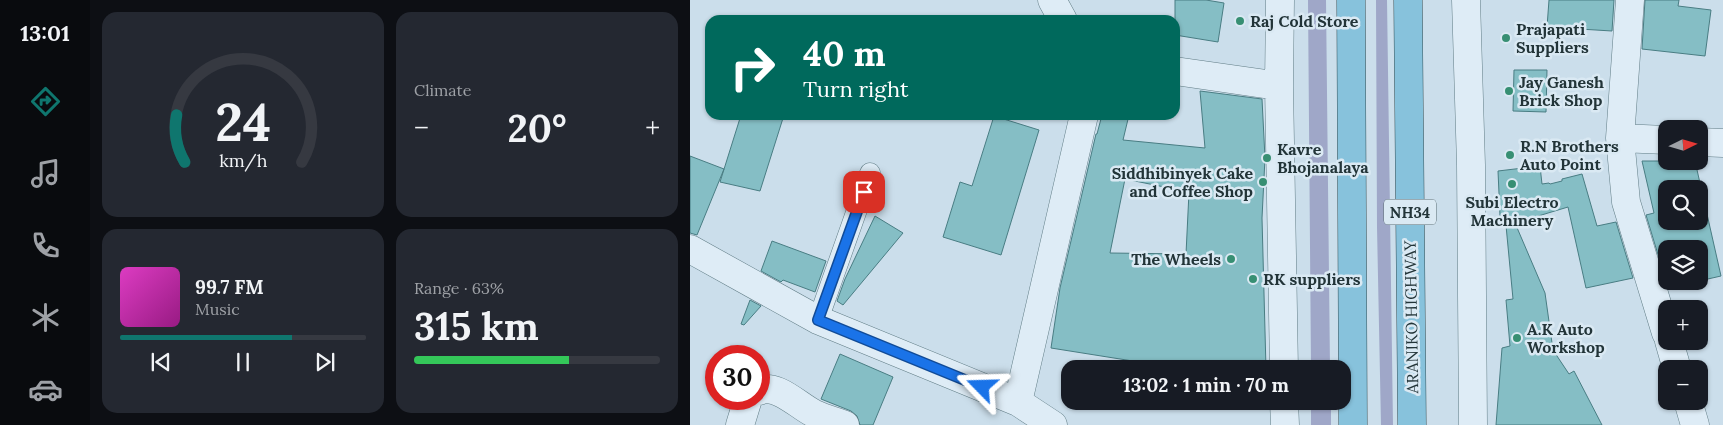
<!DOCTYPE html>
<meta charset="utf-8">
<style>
:root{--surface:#171b24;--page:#242831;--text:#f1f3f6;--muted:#9ea1a6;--line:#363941;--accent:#0f766e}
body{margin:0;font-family:Lora,serif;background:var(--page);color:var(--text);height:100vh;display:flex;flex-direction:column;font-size:19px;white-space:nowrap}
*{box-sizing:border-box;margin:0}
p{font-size:16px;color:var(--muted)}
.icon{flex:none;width:28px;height:28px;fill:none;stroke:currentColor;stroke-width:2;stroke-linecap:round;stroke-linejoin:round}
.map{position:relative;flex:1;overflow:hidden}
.details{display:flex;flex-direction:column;gap:12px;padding:12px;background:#0d0f14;width:600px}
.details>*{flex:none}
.hud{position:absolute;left:15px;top:15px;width:475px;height:105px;border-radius:15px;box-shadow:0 1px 4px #0004;background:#00695c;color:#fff;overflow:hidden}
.needle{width:32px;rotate:85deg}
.tools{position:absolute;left:968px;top:120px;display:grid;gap:10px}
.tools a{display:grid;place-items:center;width:50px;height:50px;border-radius:10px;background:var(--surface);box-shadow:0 1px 4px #0004;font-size:25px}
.speed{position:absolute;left:15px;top:345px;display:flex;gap:10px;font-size:25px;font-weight:700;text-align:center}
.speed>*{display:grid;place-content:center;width:65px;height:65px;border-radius:50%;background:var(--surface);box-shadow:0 1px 4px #0004;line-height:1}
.speed .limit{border:8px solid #d22;background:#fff;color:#111}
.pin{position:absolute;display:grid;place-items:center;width:42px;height:42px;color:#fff;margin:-21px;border-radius:10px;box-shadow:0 2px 8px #0006}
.me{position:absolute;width:55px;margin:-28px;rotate:292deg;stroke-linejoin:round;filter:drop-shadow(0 0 4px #0008)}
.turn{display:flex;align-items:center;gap:18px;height:105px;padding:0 15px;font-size:22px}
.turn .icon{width:65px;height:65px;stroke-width:2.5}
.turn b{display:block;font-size:35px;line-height:42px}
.big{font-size:38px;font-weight:800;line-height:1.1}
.details .widget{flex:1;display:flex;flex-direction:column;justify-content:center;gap:8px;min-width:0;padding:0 18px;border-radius:15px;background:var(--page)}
.details .dial{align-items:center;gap:0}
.dial svg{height:130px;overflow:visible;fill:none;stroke:var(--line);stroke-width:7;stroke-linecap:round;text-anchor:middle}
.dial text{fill:var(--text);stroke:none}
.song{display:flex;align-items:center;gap:15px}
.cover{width:60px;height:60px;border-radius:8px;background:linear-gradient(135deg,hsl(310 70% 55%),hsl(310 70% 35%))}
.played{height:5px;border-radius:2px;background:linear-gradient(90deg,var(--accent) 70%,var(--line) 70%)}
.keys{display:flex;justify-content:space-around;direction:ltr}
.heat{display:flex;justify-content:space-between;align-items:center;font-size:28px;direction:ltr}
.charge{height:8px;border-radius:4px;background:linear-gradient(90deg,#34c759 63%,var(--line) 0)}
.details .tiles{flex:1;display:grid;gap:12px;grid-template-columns:repeat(2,1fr)}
.trip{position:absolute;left:371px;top:360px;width:290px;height:50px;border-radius:15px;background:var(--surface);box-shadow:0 1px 4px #0004;font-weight:800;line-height:50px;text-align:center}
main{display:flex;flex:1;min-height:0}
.dock{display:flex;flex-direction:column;width:90px;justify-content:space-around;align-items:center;background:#090b0e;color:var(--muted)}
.dock .icon{width:35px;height:35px}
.dock .current{color:var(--accent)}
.dock b{font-size:22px;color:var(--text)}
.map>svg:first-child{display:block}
</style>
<main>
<nav class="dock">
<b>13:01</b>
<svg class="icon current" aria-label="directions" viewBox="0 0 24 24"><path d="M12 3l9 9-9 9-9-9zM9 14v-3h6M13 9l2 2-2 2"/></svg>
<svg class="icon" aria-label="music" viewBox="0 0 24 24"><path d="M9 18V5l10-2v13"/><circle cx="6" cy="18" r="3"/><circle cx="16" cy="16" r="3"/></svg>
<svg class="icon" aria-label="phone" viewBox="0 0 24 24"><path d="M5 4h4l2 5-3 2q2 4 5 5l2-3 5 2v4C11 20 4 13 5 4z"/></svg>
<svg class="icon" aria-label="climate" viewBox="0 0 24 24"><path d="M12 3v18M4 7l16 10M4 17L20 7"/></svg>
<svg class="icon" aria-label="car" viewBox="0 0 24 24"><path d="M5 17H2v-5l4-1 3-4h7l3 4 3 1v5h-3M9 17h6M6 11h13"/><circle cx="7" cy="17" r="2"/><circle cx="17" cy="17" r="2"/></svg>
</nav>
<section class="details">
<div class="tiles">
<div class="widget dial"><svg viewBox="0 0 100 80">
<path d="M14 69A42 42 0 1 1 86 69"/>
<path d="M14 69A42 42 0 0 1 9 40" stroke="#0f766e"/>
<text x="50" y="56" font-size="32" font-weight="700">24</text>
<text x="50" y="72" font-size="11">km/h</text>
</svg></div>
<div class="widget"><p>Climate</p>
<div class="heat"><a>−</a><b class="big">20°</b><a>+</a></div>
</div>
<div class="widget">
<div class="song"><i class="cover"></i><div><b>99.7 FM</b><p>Music</p></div></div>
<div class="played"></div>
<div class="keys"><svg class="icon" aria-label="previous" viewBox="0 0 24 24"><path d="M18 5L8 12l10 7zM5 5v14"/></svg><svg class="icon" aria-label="pause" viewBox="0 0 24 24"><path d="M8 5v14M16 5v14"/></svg><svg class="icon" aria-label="next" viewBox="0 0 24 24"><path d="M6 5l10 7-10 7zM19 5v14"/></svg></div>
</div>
<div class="widget"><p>Range · 63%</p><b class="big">315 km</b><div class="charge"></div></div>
</div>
</section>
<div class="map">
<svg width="1033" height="425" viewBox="0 0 1033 425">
<rect width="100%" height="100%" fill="#cbdeeb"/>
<path fill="#9fa7c8" d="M 618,0 L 636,0 L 640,369 L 621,369 Z
M 686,0 L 697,0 L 703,425 L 691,425 L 687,227 Z
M 621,401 L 641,401 L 641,425 L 621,425 Z"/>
<path fill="#85bec5" stroke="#497d83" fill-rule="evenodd" d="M 485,0 L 516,0 L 534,3 L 528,42 L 485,35 Z
M 859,0 L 924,0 L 922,31 L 857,27 Z
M 955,0 L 989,0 L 988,6 L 1021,10 L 1015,56 L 952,49 Z
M 824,70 L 857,70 L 856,112 L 823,111 Z
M 510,91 L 572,99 L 575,158 L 572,218 L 576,369 L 493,369 L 361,348 L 370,288 L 406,134 L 407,134 L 412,115 L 439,115 L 433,140 L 515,148 ZM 435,179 L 499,192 L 496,254 L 420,253 Z
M 51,115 L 94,115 L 70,191 L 30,182 Z
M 304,116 L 349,130 L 311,255 L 253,237 L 270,182 L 282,186 Z
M 0,156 L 34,169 L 7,235 L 0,233 Z
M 952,161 L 1005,161 L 1031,276 L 1009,281 L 1009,249 L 976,249 L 976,270 L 973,271 L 956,215 L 964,213 ZM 976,189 L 1009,189 L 1009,221 L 976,221 Z
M 850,166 L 852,184 L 859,183 L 860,184 L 872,181 L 872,179 L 892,174 L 907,226 L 926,222 L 943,278 L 896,288 L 878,207 L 825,223 L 855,293 L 863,350 L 879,374 L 884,371 L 912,425 L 806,425 L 812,348 L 820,346 L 816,300 L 823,299 L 815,215 L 810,216 L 808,171 Z
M 185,216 L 213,233 L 153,305 L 147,301 L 155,279 Z
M 82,241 L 136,261 L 125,292 L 93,280 L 91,282 L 71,271 Z
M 980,281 L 1009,281 L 981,287 Z
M 60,300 L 71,306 L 54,325 L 51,324 Z
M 150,354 L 203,377 L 183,425 L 170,425 L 167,416 L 161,411 L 131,399 Z"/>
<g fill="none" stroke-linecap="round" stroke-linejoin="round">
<defs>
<path id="service" d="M 128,320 L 180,173"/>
<path id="minor" d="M 362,0 L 373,20
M 590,0 L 589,86 L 594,369
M 776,0 L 781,165 L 783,425
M 940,0 L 930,138 L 936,202 L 976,333
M 485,71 L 589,86
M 930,138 L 976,140
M 1009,142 L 1033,143
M 0,249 L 128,320 L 328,402 L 363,425
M 979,341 L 987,369
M 69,391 C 87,382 109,407 125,414 C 135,419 145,421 155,425
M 594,401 L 595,425
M 998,401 L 1005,425
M 328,402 L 394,115
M 50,425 L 58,399"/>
<path id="trunk" d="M 661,0 L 663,425
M 718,0 L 722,425"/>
</defs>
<use href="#service" stroke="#617d86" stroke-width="21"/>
<use href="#minor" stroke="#617d86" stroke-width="29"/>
<use href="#trunk" stroke="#344f55" stroke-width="29"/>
<use href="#service" stroke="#deecf6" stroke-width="20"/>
<use href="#minor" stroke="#deecf6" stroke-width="28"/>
<use href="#trunk" stroke="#87c2dc" stroke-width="28"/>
</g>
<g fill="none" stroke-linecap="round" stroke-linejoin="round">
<defs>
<path id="route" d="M 174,192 L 128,320 L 292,387"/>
</defs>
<use href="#route" stroke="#114b97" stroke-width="12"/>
<use href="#route" stroke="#1a73e8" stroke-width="9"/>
</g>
<g fill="#378f73" stroke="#dae9f3" stroke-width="2">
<circle cx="550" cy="21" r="5"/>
<circle cx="816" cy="38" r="5"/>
<circle cx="819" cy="91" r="5"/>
<circle cx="820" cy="155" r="5"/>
<circle cx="577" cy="158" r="5"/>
<circle cx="573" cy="182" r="5"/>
<circle cx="822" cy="184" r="5"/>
<circle cx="541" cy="259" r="5"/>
<circle cx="563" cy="279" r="5"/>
<circle cx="827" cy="338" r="5"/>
</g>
<g text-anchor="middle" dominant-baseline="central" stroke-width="5" stroke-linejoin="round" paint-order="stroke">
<rect fill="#dae9f3" stroke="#596a70" stroke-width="1" x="694" y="199.5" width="52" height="25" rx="4"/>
<g font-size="15" font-weight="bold" fill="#223438">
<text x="720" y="212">NH34</text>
</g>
<g font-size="16" font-weight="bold" fill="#223438" stroke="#dae9f3" text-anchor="start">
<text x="560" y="21">Raj Cold Store</text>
<text x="826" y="29">Prajapati<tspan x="826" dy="18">Suppliers</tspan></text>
<text x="829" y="82">Jay Ganesh<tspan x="829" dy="18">Brick Shop</tspan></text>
<text x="830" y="146">R.N Brothers<tspan x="830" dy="18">Auto Point</tspan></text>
<text x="587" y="149">Kavre<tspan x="587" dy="18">Bhojanalaya</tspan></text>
<text x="563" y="173" text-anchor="end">Siddhibinyek Cake<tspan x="563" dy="18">and Coffee Shop</tspan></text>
<text x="822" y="202" text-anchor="middle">Subi Electro<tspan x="822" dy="18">Machinery</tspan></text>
<text x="531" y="259" text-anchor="end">The Wheels</text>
<text x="573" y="279">RK suppliers</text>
<text x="837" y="329">A.K Auto<tspan x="837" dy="18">Workshop</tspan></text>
</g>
<g font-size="16" fill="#223438" stroke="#dae9f3">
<text transform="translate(721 317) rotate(-91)">ARANIKO HIGHWAY</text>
</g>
</g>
</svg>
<div class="tools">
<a><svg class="needle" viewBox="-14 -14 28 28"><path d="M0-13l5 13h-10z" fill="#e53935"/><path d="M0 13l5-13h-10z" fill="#9ea1a6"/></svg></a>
<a><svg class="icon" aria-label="search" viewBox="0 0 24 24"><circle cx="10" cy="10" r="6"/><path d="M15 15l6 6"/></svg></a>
<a><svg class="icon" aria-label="layers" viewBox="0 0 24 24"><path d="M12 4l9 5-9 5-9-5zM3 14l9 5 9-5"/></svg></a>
<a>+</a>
<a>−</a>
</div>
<div class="speed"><div class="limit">30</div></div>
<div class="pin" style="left:174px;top:192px;background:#d93025"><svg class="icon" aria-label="arrive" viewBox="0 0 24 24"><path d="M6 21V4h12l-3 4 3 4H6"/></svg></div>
<svg class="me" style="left:292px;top:387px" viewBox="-20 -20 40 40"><path d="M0-17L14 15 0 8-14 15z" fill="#1a73e8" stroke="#fff" stroke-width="4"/></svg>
<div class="trip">13:02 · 1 min · 70 m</div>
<div class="hud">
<div class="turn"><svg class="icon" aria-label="right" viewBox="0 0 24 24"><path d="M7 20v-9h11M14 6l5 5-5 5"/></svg><div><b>40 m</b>Turn right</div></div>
</div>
</div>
</main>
